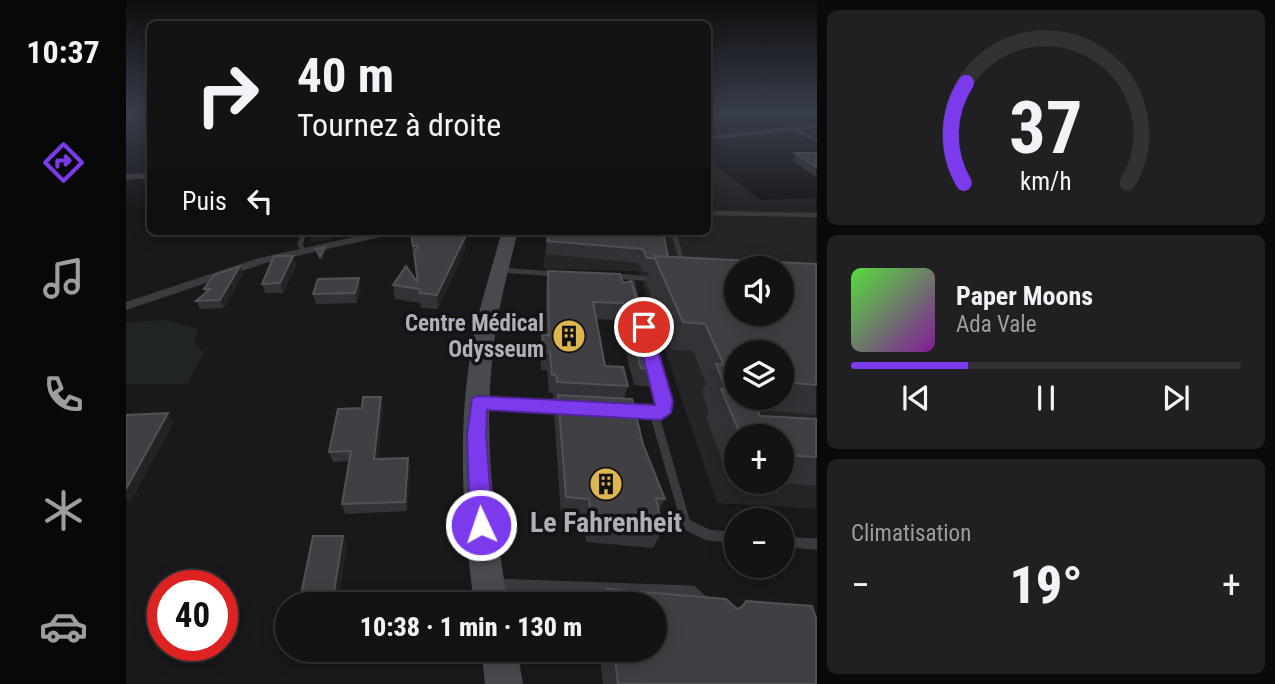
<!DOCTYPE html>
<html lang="fr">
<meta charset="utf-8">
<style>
:root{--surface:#131314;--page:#202022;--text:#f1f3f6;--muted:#9d9ea0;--line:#323234;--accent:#7c3aed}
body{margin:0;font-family:"Roboto Condensed",sans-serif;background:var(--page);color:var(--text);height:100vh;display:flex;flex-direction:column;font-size:26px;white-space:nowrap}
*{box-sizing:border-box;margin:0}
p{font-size:23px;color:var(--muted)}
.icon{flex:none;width:38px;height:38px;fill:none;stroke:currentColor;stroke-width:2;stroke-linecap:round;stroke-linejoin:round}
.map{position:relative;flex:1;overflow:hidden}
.details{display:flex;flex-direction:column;gap:10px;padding:10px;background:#0a0a0b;width:458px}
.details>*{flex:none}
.banner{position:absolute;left:21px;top:21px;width:564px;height:214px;border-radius:10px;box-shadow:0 4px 18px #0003,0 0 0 2px var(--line);background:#131314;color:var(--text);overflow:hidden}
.buttons{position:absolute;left:598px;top:256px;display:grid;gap:14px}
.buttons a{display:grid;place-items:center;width:70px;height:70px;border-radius:50%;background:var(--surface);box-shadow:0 4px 18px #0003,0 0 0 2px var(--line);font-size:35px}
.speed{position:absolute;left:21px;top:570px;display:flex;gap:14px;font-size:35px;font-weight:700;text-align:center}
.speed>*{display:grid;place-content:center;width:91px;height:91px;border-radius:50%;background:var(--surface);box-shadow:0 4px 18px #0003,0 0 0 2px var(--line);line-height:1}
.speed .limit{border:10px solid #d22;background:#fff;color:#111}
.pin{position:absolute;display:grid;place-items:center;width:60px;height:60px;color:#fff;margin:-30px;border:4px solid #fff;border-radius:50%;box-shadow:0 2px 7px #0007}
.me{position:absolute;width:77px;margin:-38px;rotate:357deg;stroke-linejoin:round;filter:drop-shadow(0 0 5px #0008)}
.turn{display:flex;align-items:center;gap:24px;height:147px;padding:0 35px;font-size:32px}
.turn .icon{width:91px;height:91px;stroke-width:2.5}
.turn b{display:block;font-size:49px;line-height:60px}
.then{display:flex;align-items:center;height:66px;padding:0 35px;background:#0003;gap:14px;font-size:26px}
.big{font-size:52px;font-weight:800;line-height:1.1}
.details .card{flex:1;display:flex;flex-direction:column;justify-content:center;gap:10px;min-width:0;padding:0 24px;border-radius:10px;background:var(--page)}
.details .dial{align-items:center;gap:0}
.dial svg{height:182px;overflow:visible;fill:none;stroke:var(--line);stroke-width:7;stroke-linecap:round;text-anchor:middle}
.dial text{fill:var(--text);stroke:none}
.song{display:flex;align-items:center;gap:21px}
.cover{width:84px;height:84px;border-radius:10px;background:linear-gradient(135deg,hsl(110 70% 55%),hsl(290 70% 35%))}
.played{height:7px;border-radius:4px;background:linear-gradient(90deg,var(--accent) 30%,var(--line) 30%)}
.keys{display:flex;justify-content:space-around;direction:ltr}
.heat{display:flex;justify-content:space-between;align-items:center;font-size:38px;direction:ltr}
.trip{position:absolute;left:149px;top:592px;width:392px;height:70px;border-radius:35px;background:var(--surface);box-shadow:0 4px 18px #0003,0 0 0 2px var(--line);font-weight:800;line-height:70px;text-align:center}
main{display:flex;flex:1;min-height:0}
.dock{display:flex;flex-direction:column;width:126px;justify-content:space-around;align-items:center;background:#080808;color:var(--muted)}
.dock .icon{width:49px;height:49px}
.dock .active{color:var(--accent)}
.dock b{font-size:32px;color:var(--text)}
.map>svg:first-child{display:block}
</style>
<main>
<nav class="dock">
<b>10:37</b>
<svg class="icon active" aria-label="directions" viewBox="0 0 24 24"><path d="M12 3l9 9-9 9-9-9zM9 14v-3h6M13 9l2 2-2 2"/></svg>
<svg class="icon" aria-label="music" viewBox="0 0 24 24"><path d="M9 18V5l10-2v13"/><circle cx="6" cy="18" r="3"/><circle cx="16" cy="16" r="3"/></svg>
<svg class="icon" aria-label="phone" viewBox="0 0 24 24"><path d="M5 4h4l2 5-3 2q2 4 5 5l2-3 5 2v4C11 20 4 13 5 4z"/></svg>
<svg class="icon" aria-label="climate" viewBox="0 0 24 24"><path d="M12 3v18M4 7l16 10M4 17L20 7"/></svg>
<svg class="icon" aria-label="car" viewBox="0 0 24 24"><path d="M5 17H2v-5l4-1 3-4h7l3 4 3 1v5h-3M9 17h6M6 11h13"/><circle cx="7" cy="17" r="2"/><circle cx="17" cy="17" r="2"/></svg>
</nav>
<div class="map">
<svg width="691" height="684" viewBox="0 0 691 684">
<rect width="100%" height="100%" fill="#19191b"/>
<path fill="#252528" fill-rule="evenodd" d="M 581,158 L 634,200 L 690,198 L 690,509 L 591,503 L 512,271 L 417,269 L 421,231 L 581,231 ZM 611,268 L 656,268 L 656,313 L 611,313 ZM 611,352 L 656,352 L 656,397 L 611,397 ZM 611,436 L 656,436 L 656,481 L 611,481 Z"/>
<path fill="#202521" d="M 40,320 L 72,329 L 68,343 L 78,353 L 61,384 L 0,384 L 0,323 Z"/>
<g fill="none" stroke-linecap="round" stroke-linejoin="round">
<path stroke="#3b3b3f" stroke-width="3.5" d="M 667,128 L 691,141"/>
<path stroke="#3b3b3f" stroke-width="4.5" d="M 581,213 L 691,215"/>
<path stroke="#3b3b3f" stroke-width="5" d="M 547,231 L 557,264
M 177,250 L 174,244 L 179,231
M 374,270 L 428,274
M 486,276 L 530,279
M 505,277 L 511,302"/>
<path stroke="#3b3b3f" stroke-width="7" d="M 528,364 L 538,403"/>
<path stroke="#3b3b3f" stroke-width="9" d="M 357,403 L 439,407
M 500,411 L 535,413 L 539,408 L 537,401
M 528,413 L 559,520 L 565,528"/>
<path stroke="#3b3b3f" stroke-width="11" d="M 563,526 L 582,535 L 611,538
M 656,542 L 691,544
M 370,584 L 566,591 L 580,604"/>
<path fill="#3b3b3f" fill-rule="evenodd" d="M 691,124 L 691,128 L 581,140 L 581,136 Z
M 24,173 L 24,178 L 0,180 L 0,174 Z
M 254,231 L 273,231 L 268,234 L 140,263 L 0,310 L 0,302 L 133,258 Z"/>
<path fill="#494a4f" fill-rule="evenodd" d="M 376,231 L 392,231 C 382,271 371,311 367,352 C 357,437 368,521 382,604 L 348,604 C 337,520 331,435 345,351 C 352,310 365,271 376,231 Z
M 355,649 L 391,649 L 397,684 L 359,684 Z"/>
</g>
<path fill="#333236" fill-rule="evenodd" d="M 581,114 L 600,114 L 598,119 L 581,120 Z
M 669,153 L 690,153 L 690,177 L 666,161 Z
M 284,231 L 335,231 L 339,250 L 312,309 L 295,308 L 294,303 L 269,299 L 267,285 L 291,282 Z
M 423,231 L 523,231 L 542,257 L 690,264 L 690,415 L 631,409 L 634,416 L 690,419 L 690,486 L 622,481 L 656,481 L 656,436 L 611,436 L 611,480 L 603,480 L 580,417 L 583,412 L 576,392 L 580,384 L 567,351 L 546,350 L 520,283 L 523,272 L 516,272 L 513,263 L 420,254 ZM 611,352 L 656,352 L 656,397 L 611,397 Z
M 167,256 L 170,265 L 157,293 L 139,293 L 136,284 Z
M 114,266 L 117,274 L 98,308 L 74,309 L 70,301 L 80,293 L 78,289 Z
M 422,271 L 497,283 L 532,369 L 525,387 L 508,385 L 492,320 L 470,319 L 479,366 L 502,386 L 498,398 L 539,499 L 533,510 L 537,530 L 527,548 L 460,542 L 457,517 L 435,515 L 428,414 L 431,400 L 427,400 L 427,393 L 423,393 L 421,370 L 415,370 L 414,352 L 416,335 L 420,335 L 420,288 Z
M 235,288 L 231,303 L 190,304 L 187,294 Z
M 257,407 L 252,459 L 282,458 L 284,468 L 281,511 L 219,514 L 216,504 L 223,461 L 207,462 L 203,452 Z
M 481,589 L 611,609 L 620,601 L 690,684 L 477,684 L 473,649 L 528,649 L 528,604 L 473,604 Z"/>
<path fill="#232325" d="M 197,231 L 206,231 L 207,235 L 206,239 L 186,243 L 184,234 Z
M 210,231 L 231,231 L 231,234 L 212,238 Z
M 339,237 L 339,250 L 312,309 L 311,295 Z
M 199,247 L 200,252 L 196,262 L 194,257 Z
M 167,256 L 170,265 L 157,293 L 154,283 Z
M 114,266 L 117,274 L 98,308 L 94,300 Z
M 233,278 L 235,288 L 231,303 L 229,293 Z
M 255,397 L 257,407 L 251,469 L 248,459 Z
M 42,413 L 48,422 L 4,503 L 0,499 L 0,489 Z
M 282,458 L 284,468 L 281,511 L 279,502 Z
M 217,536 L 221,545 L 212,604 L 206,604 Z"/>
<path fill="#404044" stroke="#515256" stroke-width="2" fill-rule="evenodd" d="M 669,153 L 690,153 L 690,167 Z
M 182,231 L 197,231 L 184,234 Z
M 285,231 L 335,231 L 339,237 L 311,295 L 294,293 L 293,289 L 267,285 L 280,266 L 292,283 L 288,252 L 292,246 L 287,246 Z
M 423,231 L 523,231 L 537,232 L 542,257 L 528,256 L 528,258 L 521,258 L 517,249 L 421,241 Z
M 199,247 L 194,257 L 190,249 Z
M 148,256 L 167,256 L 154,283 L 136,284 Z
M 528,256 L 690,264 L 690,385 L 656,382 L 656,352 L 611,352 L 611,397 L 625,397 L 634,416 L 690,419 L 690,457 L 656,455 L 656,436 L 615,436 L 595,389 L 600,389 L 590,364 L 598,365 L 579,324 L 557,322 ZM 611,268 L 656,268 L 656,313 L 611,313 Z
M 114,266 L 94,300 L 70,301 L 84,289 L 78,289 L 88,275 Z
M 422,271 L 494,274 L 497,283 L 505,281 L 532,369 L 515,368 L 497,303 L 467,302 L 479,366 L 497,367 L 502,386 L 431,382 L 430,375 L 426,375 L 424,352 L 418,352 L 416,335 L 423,335 Z
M 233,278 L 229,293 L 187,294 L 192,279 Z
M 432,395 L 506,399 L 517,444 L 539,499 L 530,498 L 537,530 L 466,525 L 463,499 L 440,497 Z
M 237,397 L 255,397 L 248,459 L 282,458 L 279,502 L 216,504 L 225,451 L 203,452 L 212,409 L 236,408 Z
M 42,413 L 0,489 L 0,415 Z
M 187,536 L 217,536 L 206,604 L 173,604 Z
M 481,589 L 600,599 L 611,609 L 616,607 L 620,601 L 686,606 L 690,618 L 690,684 L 492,684 L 488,649 L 528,649 L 528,604 L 482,604 Z"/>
<linearGradient id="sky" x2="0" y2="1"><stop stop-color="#0e0e0f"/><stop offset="0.54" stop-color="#383e4a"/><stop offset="1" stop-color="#383e4a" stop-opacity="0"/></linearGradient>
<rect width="691" height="210" fill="url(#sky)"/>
<path fill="#7c3aed" stroke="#51269a" stroke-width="2" d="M 518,322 L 525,327 L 547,401 L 545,413 L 535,420 L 361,410 L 360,435 L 367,525 L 364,532 L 355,536 L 347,532 L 344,525 L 341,435 L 346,398 L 352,396 L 529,405 L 510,327 Z"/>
<defs>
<symbol id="building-disc" viewBox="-11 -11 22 22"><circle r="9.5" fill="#dcb750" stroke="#141416"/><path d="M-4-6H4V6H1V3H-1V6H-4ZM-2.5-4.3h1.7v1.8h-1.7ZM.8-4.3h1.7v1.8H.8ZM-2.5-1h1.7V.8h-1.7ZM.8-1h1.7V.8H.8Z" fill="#111"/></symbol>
</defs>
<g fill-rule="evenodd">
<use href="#building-disc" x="424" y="317" width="38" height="38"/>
<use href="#building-disc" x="461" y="465" width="38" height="38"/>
</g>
<g text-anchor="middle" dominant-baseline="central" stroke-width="7" stroke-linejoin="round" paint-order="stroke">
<g font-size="23" font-weight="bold" fill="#adb0b9" stroke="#141416" text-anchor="end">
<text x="418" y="323">Centre Médical<tspan x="418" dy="26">Odysseum</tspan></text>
</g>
<g font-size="28" font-weight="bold" fill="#adb0b9" stroke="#141416">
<text x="480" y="522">Le Fahrenheit</text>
</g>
</g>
</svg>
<div class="buttons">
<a><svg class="icon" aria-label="sound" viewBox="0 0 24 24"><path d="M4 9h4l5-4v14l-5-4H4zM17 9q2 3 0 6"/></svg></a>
<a><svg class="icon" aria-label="layers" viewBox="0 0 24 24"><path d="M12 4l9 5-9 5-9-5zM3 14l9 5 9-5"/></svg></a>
<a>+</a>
<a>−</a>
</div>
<div class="speed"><div class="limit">40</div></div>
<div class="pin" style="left:518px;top:327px;background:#d93025"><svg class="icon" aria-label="arrive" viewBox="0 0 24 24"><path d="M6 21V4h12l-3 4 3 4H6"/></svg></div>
<svg class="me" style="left:355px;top:525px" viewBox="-20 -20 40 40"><circle r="17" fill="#7c3aed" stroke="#fff" stroke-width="3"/><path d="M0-11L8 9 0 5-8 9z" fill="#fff"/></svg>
<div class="trip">10:38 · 1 min · 130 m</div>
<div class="banner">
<div class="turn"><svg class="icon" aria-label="right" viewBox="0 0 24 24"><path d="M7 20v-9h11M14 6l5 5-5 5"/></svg><div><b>40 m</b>Tournez à droite</div></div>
<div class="then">Puis<svg class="icon" aria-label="left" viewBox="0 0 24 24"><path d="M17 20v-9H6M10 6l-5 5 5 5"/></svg></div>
</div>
</div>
<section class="details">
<div class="card dial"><svg viewBox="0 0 100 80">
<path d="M14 69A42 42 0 1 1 86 69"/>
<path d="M14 69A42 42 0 0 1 15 25" stroke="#7c3aed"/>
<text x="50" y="56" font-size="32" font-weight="700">37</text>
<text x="50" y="72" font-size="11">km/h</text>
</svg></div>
<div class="card">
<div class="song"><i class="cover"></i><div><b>Paper Moons</b><p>Ada Vale</p></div></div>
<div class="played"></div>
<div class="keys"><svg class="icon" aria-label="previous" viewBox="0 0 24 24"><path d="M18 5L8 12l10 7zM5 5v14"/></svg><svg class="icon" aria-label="pause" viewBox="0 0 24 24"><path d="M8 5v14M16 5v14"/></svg><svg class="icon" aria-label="next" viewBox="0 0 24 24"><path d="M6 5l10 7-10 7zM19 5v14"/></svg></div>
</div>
<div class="card"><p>Climatisation</p>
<div class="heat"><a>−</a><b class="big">19°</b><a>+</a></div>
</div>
</section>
</main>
